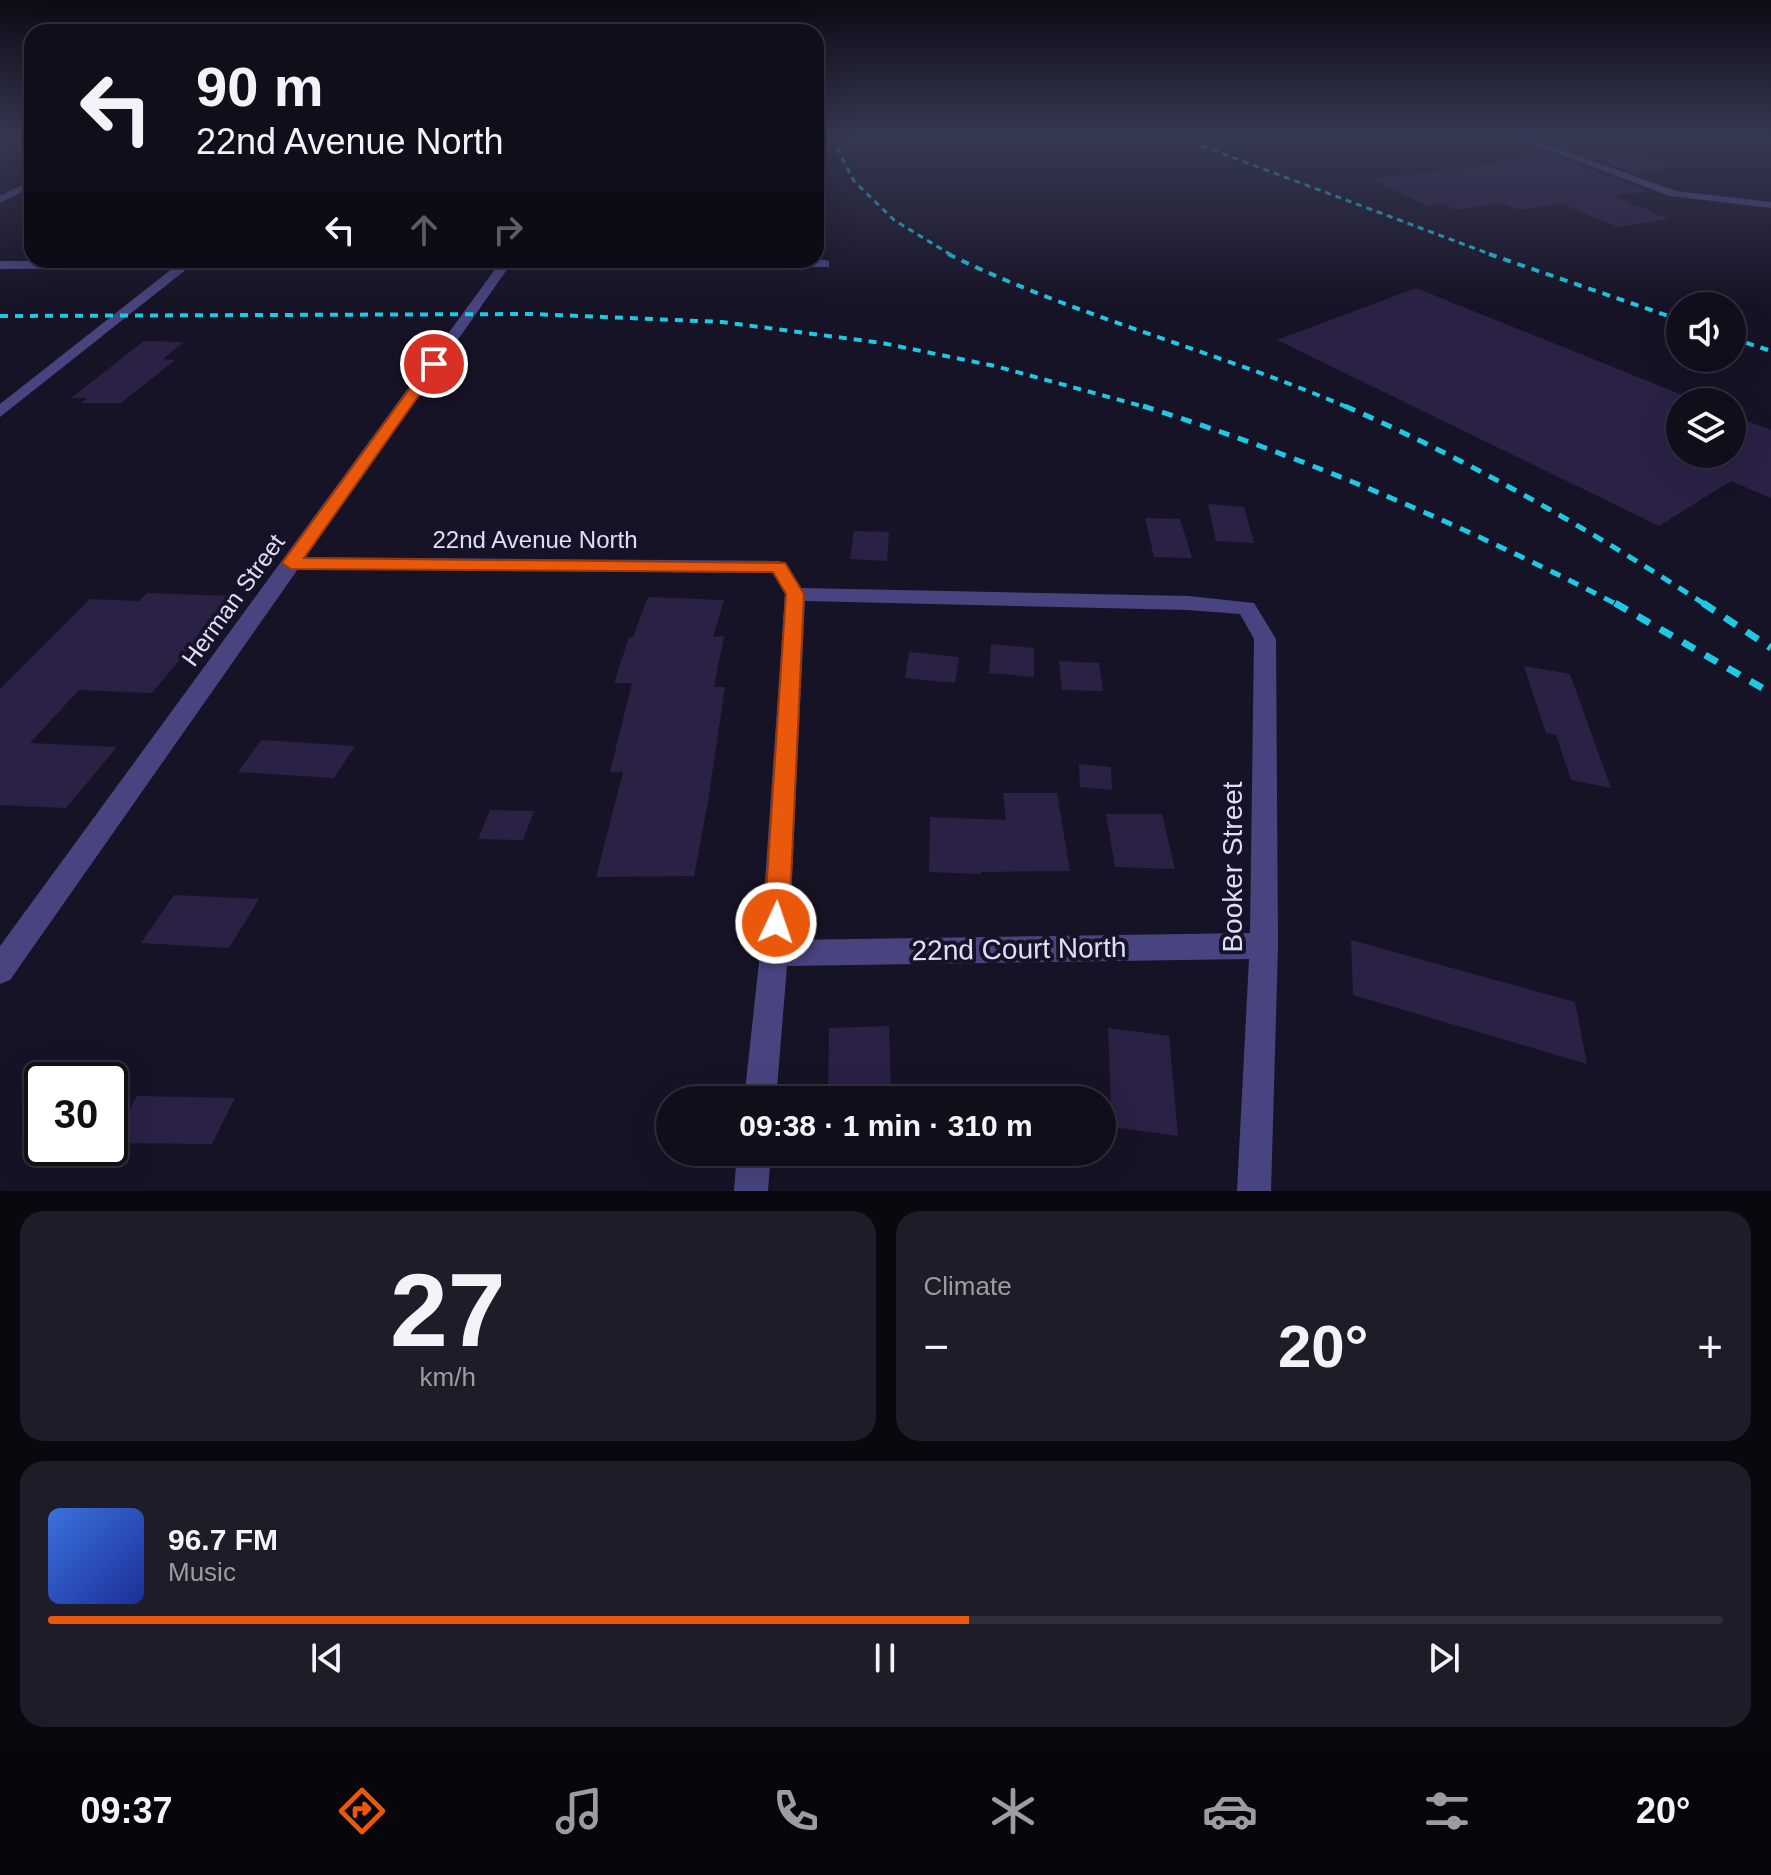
<!DOCTYPE html>
<meta charset="utf-8">
<style>
:root{--surface:#110e1c;--page:#1e1c29;--text:#f1f3f6;--muted:#9c9ca3;--line:#302e3b;--accent:#ea580c}
body{margin:0;font-family:Helvetica,sans-serif;background:var(--page);color:var(--text);height:100vh;display:flex;flex-direction:column;font-size:30px;white-space:nowrap}
*{box-sizing:border-box;margin:0}
p{font-size:26px;color:var(--muted)}
.icon{flex:none;width:44px;height:44px;fill:none;stroke:currentColor;stroke-width:2;stroke-linecap:round;stroke-linejoin:round}
.map{position:relative;height:1191px;overflow:hidden}
.drawer{display:flex;flex-direction:column;gap:20px;padding:20px;background:#09080f;flex:1}
.drawer>*{flex:none}
.hud{position:absolute;left:24px;top:24px;width:800px;height:244px;border-radius:24px;box-shadow:0 8px 32px #0002,0 0 0 2px var(--line);background:#110e1c;color:var(--text);overflow:hidden}
.fabs{position:absolute;left:1666px;top:292px;display:grid;gap:16px}
.fabs a{display:grid;place-items:center;width:80px;height:80px;border-radius:50%;background:var(--surface);box-shadow:0 8px 32px #0002,0 0 0 2px var(--line);font-size:40px}
.speed{position:absolute;left:24px;top:1062px;display:flex;gap:16px;font-size:40px;font-weight:700;text-align:center}
.speed>*{display:grid;place-content:center;width:104px;height:104px;border-radius:50%;background:var(--surface);box-shadow:0 8px 32px #0002,0 0 0 2px var(--line);line-height:1}
.speed .limit{border:4px solid #111;border-radius:12px;background:#fff;color:#111}
.pin{position:absolute;display:grid;place-items:center;width:68px;height:68px;color:#fff;margin:-34px;border:4px solid #fff;border-radius:50%;box-shadow:0 2px 8px #0007}
.me{position:absolute;width:88px;margin:-44px;rotate:3deg;stroke-linejoin:round;filter:drop-shadow(0 0 6px #0008)}
.turn{display:flex;align-items:center;gap:28px;height:168px;padding:0 40px;font-size:36px}
.turn .icon{width:104px;height:104px;stroke-width:2.5}
.turn b{display:block;font-size:56px;line-height:68px}
.lanes{display:flex;align-items:center;height:76px;padding:0 40px;background:#0003;justify-content:center;gap:40px;direction:ltr}
.lanes .off{opacity:.35}
.big{font-size:60px;font-weight:600;line-height:1.1}
.drawer .card{flex:1;display:flex;flex-direction:column;justify-content:center;gap:12px;min-width:0;padding:0 28px;border-radius:24px;background:var(--page)}
.drawer .dial{align-items:center;gap:0}
.dial b{font-size:104px;line-height:1}
.song{display:flex;align-items:center;gap:24px}
.cover{width:96px;height:96px;border-radius:12px;background:linear-gradient(135deg,hsl(220 70% 55%),hsl(230 70% 35%))}
.played{height:8px;border-radius:4px;background:linear-gradient(90deg,var(--accent) 55%,var(--line) 55%)}
.keys{display:flex;justify-content:space-around;direction:ltr}
.heat{display:flex;justify-content:space-between;align-items:center;font-size:44px;direction:ltr}
.drawer .tiles{flex:1;display:grid;gap:20px;grid-template-columns:1fr 1fr}
.card:last-child{grid-column:span 2}
.trip{position:absolute;left:656px;top:1086px;width:460px;height:80px;border-radius:40px;background:var(--surface);box-shadow:0 8px 32px #0002,0 0 0 2px var(--line);font-weight:600;line-height:80px;text-align:center}
.tab-bar{display:flex;height:128px;justify-content:space-around;align-items:center;background:#07060b;color:var(--muted)}
.tab-bar .icon{width:56px;height:56px}
.tab-bar .active{color:var(--accent)}
.tab-bar b{font-size:36px;color:var(--text)}
.map>svg:first-child{display:block}
</style>
<div class="map">
<svg width="1771" height="1191" viewBox="0 0 1771 1191">
<rect width="100%" height="100%" fill="#171326"/>
<path fill="#2a2145" d="M 1613,147 L 1673,167 L 1635,173 L 1577,152 Z
M 1553,155 L 1646,191 L 1612,196 L 1669,219 L 1618,227 L 1562,204 L 1519,210 L 1502,203 L 1456,210 L 1443,204 L 1428,206 L 1372,180 Z
M 1416,288 L 1680,394 L 1680,454 L 1732,454 L 1732,415 L 1771,430 L 1771,498 L 1731,481 L 1659,526 L 1277,340 Z
M 144,341 L 184,342 L 163,359 L 175,360 L 121,403 L 81,403 L 87,398 L 71,398 Z
M 1208,504 L 1244,507 L 1254,543 L 1216,541 Z
M 1145,518 L 1180,519 L 1192,558 L 1154,557 Z
M 854,531 L 889,532 L 887,561 L 850,559 Z
M 147,593 L 233,596 L 152,693 L 79,690 L 30,743 L 117,747 L 66,808 L 0,805 L 0,689 L 90,599 L 139,601 Z
M 648,597 L 724,600 L 713,637 L 724,636 L 714,687 L 725,687 L 708,802 L 694,876 L 596,877 L 623,772 L 610,772 L 632,683 L 614,683 L 629,637 L 633,637 Z
M 991,644 L 1034,648 L 1034,677 L 989,673 Z
M 909,652 L 959,657 L 955,683 L 905,678 Z
M 1059,661 L 1099,663 L 1103,691 L 1062,690 Z
M 1524,666 L 1570,674 L 1611,788 L 1571,780 L 1556,735 L 1546,733 Z
M 261,740 L 355,746 L 334,778 L 238,772 Z
M 1079,764 L 1111,767 L 1112,790 L 1080,787 Z
M 1003,793 L 1057,793 L 1070,871 L 981,872 L 981,874 L 929,872 L 930,817 L 1006,820 Z
M 490,810 L 534,811 L 523,840 L 478,839 Z
M 1106,814 L 1162,814 L 1175,869 L 1115,867 Z
M 174,895 L 259,899 L 229,948 L 141,943 Z
M 1351,940 L 1575,1002 L 1587,1064 L 1353,995 Z
M 889,1026 L 891,1100 L 828,1100 L 829,1028 Z
M 1108,1028 L 1169,1036 L 1178,1136 L 1112,1127 Z
M 137,1096 L 235,1098 L 212,1144 L 111,1143 Z"/>
<g fill="none" stroke-linecap="round" stroke-linejoin="round">
<path fill="#48447f" fill-rule="evenodd" d="M 1515,138 L 1529,138 L 1676,191 L 1771,202 L 1771,208 L 1670,196 Z
M 32,180 L 32,187 L 0,203 L 0,196 Z
M 825,260 L 829,261 L 829,267 L 508,268 L 306,557 L 779,561 L 786,563 L 801,588 L 1188,596 L 1254,603 L 1276,639 L 1278,946 L 1271,1191 L 1237,1191 L 1249,959 L 787,966 L 776,1100 L 744,1100 L 760,953 L 785,594 L 773,573 L 298,569 L 10,980 L 0,984 L 0,946 L 496,268 L 188,268 L 0,417 L 0,404 L 173,268 L 0,269 L 0,261 ZM 805,601 L 1188,610 L 1240,614 L 1254,639 L 1250,933 L 789,940 Z
M 737,1152 L 771,1152 L 768,1191 L 734,1191 Z"/>
<path stroke="#1fc8e3" stroke-width="3" stroke-dasharray="6 5" stroke-linecap="butt" d="M 832,138 L 854,181 L 894,220 L 953,256
M 1181,138 L 1495,256"/>
<path stroke="#1fc8e3" stroke-width="4" stroke-dasharray="8 7" stroke-linecap="butt" d="M 948,254 C 1079,318 1217,351 1349,408
M 1489,254 L 1680,320
M 0,316 L 532,314 L 722,322 L 882,343 L 995,366 L 1149,408
M 1732,338 L 1771,351"/>
<path stroke="#1fc8e3" stroke-width="5" stroke-dasharray="11 9" stroke-linecap="butt" d="M 1143,406 C 1308,458 1465,526 1618,605
M 1345,406 C 1471,461 1590,530 1706,605"/>
<path stroke="#1fc8e3" stroke-width="7" stroke-dasharray="14 12" stroke-linecap="butt" d="M 1615,603 L 1771,693
M 1703,603 L 1771,648"/>
</g>
<linearGradient id="sky" x2="0" y2="1"><stop stop-color="#0d0a15"/><stop offset="0.45" stop-color="#363952"/><stop offset="1" stop-color="#363952" stop-opacity="0"/></linearGradient>
<rect width="1771" height="305" fill="url(#sky)"/>
<path fill="#ea580c" stroke="#983908" stroke-width="2" d="M 434,360 L 441,364 L 304,558 L 785,563 L 804,594 L 789,923 L 785,931 L 776,934 L 767,931 L 764,923 L 786,594 L 773,572 L 291,569 L 282,563 L 430,361 Z"/>
<g text-anchor="middle" dominant-baseline="central" stroke-width="8" stroke-linejoin="round" paint-order="stroke">
<g font-size="24" fill="#e1dcfb" stroke="#171326">
<text x="535" y="539">22nd Avenue North</text>
<text transform="translate(233 600) rotate(-54)">Herman Street</text>
</g>
<g font-size="28" fill="#e1dcfb" stroke="#171326">
<text transform="translate(1232 867) rotate(-90)">Booker Street</text>
<text transform="translate(1019 949) rotate(-1)">22nd Court North</text>
</g>
</g>
</svg>
<div class="fabs">
<a><svg class="icon" aria-label="sound" viewBox="0 0 24 24"><path d="M4 9h4l5-4v14l-5-4H4zM17 9q2 3 0 6"/></svg></a>
<a><svg class="icon" aria-label="layers" viewBox="0 0 24 24"><path d="M12 4l9 5-9 5-9-5zM3 14l9 5 9-5"/></svg></a>
</div>
<div class="speed"><div class="limit">30</div></div>
<div class="pin" style="left:434px;top:364px;background:#d93025"><svg class="icon" aria-label="arrive" viewBox="0 0 24 24"><path d="M6 21V4h12l-3 4 3 4H6"/></svg></div>
<svg class="me" style="left:776px;top:923px" viewBox="-20 -20 40 40"><circle r="17" fill="#ea580c" stroke="#fff" stroke-width="3"/><path d="M0-11L8 9 0 5-8 9z" fill="#fff"/></svg>
<div class="trip">09:38 · 1 min · 310 m</div>
<div class="hud">
<div class="turn"><svg class="icon" aria-label="left" viewBox="0 0 24 24"><path d="M17 20v-9H6M10 6l-5 5 5 5"/></svg><div><b>90 m</b>22nd Avenue North</div></div>
<div class="lanes"><svg class="icon" aria-label="left" viewBox="0 0 24 24"><path d="M17 20v-9H6M10 6l-5 5 5 5"/></svg><svg class="icon off" aria-label="ahead" viewBox="0 0 24 24"><path d="M12 20V5M6 11l6-6 6 6"/></svg><svg class="icon off" aria-label="right" viewBox="0 0 24 24"><path d="M7 20v-9h11M14 6l5 5-5 5"/></svg></div>
</div>
</div>
<section class="drawer">
<div class="tiles">
<div class="card dial"><b>27</b><p>km/h</p></div>
<div class="card"><p>Climate</p>
<div class="heat"><a>−</a><b class="big">20°</b><a>+</a></div>
</div>
<div class="card">
<div class="song"><i class="cover"></i><div><b>96.7 FM</b><p>Music</p></div></div>
<div class="played"></div>
<div class="keys"><svg class="icon" aria-label="previous" viewBox="0 0 24 24"><path d="M18 5L8 12l10 7zM5 5v14"/></svg><svg class="icon" aria-label="pause" viewBox="0 0 24 24"><path d="M8 5v14M16 5v14"/></svg><svg class="icon" aria-label="next" viewBox="0 0 24 24"><path d="M6 5l10 7-10 7zM19 5v14"/></svg></div>
</div>
</div>
</section>
<nav class="tab-bar">
<b>09:37</b>
<svg class="icon active" aria-label="directions" viewBox="0 0 24 24"><path d="M12 3l9 9-9 9-9-9zM9 14v-3h6M13 9l2 2-2 2"/></svg>
<svg class="icon" aria-label="music" viewBox="0 0 24 24"><path d="M9 18V5l10-2v13"/><circle cx="6" cy="18" r="3"/><circle cx="16" cy="16" r="3"/></svg>
<svg class="icon" aria-label="phone" viewBox="0 0 24 24"><path d="M5 4h4l2 5-3 2q2 4 5 5l2-3 5 2v4C11 20 4 13 5 4z"/></svg>
<svg class="icon" aria-label="climate" viewBox="0 0 24 24"><path d="M12 3v18M4 7l16 10M4 17L20 7"/></svg>
<svg class="icon" aria-label="car" viewBox="0 0 24 24"><path d="M5 17H2v-5l4-1 3-4h7l3 4 3 1v5h-3M9 17h6M6 11h13"/><circle cx="7" cy="17" r="2"/><circle cx="17" cy="17" r="2"/></svg>
<svg class="icon" aria-label="filters" viewBox="0 0 24 24"><path d="M4 7h16M4 17h16"/><circle cx="9" cy="7" r="2"/><circle cx="15" cy="17" r="2"/></svg>
<b>20°</b>
</nav>
